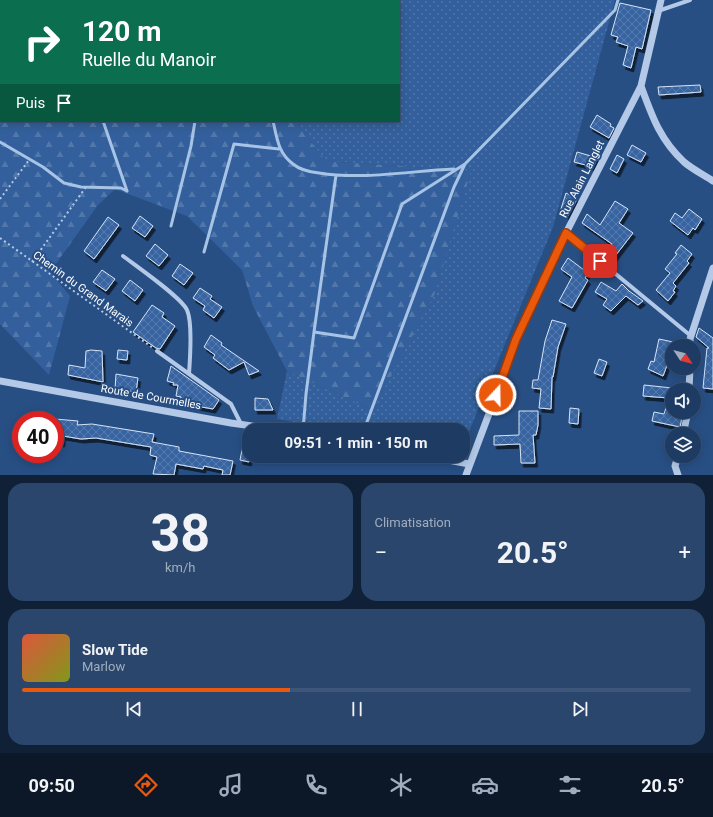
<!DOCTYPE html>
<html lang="fr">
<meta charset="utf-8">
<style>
:root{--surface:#1e3b63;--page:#2b466c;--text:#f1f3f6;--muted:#a1adbe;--line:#3c5578;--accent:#ea580c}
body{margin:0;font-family:Roboto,sans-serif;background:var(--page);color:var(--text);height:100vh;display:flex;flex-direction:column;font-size:15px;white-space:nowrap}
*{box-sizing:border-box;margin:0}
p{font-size:13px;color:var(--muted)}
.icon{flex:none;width:22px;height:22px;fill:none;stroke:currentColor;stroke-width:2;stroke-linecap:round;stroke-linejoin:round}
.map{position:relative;height:475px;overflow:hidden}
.drawer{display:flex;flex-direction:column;gap:8px;padding:8px;background:#102036;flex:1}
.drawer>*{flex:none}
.guide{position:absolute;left:0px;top:0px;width:400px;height:122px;box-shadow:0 2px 10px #0003,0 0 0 1px var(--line);background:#0b6e4f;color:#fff;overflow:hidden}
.needle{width:26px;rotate:126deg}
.buttons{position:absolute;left:665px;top:339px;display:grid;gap:8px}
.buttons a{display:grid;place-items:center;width:36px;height:36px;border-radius:50%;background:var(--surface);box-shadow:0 2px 10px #0003,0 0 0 1px var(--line);font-size:20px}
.speed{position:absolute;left:12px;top:411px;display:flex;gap:8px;font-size:20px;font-weight:700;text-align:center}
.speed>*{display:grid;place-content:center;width:52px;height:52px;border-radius:50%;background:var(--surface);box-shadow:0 2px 10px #0003,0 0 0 1px var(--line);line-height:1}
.speed .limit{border:6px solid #d22;background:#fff;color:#111}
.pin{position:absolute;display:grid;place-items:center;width:34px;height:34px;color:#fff;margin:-17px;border-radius:8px;box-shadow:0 2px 6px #0006}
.me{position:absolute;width:44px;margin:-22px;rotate:21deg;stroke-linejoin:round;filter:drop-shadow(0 0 3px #0008)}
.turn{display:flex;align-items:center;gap:14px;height:84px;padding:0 16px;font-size:18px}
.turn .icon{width:52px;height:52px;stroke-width:2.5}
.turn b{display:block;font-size:28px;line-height:34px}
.then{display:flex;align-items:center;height:38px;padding:0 16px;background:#0003;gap:8px;font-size:15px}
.big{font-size:30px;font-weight:700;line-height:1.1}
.drawer .card{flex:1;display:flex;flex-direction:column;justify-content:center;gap:6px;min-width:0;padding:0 14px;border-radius:16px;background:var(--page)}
.drawer .dial{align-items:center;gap:0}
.dial b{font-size:52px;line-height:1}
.song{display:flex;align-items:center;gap:12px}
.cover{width:48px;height:48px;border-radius:6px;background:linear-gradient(135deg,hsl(10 70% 55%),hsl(70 70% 35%))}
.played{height:4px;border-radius:2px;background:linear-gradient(90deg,var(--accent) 40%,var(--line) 40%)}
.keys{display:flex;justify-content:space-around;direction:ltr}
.heat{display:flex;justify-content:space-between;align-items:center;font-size:22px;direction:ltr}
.drawer .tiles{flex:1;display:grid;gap:8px;grid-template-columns:1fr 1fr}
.card:last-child{grid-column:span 2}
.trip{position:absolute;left:242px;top:423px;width:228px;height:40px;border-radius:16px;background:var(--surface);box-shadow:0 2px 10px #0003,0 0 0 1px var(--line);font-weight:700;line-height:40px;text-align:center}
.tabs{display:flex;height:64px;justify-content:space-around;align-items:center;background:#0c1828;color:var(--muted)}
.tabs .icon{width:28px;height:28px}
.tabs .current{color:var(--accent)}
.tabs b{font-size:18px;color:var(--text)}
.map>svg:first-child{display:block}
</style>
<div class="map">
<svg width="713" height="475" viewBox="0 0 713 475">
<defs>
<pattern id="grass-dots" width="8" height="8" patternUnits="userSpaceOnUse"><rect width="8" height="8" fill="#33609c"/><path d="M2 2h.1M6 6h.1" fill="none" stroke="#5278ab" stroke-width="1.8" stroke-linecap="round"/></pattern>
<pattern id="forest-firs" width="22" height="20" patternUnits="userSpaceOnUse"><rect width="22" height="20" fill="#33609c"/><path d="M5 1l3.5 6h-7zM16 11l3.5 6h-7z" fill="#5278ab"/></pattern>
<pattern id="building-cross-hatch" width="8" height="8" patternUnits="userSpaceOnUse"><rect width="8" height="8" fill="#3965a1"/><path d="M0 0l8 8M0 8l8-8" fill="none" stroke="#577caf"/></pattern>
<filter id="shadow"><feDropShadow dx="2.5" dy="4" stdDeviation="0" flood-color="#0009"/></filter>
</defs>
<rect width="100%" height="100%" fill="#284f84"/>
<path fill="url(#grass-dots)" d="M 278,0 L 615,0 L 553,227 L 463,446 L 463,430 L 340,430 L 277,419 L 287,371 L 373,410 L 471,171 L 326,161 L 299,127 L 298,121 L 399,121 L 399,1 Z"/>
<path fill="url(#forest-firs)" d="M 0,0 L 278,1 L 1,1 L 1,121 L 298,121 L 299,127 L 326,161 L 471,171 L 435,293 L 373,410 L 287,371 L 253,306 L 242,270 L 187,216 L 115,189 L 98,205 L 50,272 L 70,296 L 49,375 L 0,324 Z"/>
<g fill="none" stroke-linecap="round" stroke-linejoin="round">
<path stroke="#a7c4e7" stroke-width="3" d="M 62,0 L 62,1
M 263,0 L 263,1
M 103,121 L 127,191
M 273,121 C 277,138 278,153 293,164 C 300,170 310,172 319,173 C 364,180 409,171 454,169
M 0,142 L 43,167 L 64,183 L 81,187 L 121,188 L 127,191
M 171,226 L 191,146 L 195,121
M 204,252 L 234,144 L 279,149
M 314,332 L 336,175
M 303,430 L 306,394 L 314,332 L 354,338 L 402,204 L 465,164 L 615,10 L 618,0
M 364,430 L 454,187 L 465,164"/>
</g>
<path fill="url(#building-cross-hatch)" stroke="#d6e4f6" filter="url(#shadow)" d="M 620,3 L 651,10 L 642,49 L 636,47 L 631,68 L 623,65 L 628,46 L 616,42 L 618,37 L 611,35 Z
M 700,85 L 701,92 L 659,95 L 658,87 Z
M 597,115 L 611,124 L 610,126 L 614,128 L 609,138 L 590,127 Z
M 632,145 L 646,153 L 641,162 L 627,155 Z
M 577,152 L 598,158 L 593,167 L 574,162 Z
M 617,155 L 624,159 L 617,173 L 610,169 Z
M 566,193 L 577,199 L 568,216 L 560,212 Z
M 615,201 L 628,209 L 619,223 L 633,233 L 609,264 L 602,258 L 612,244 L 582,223 L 587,214 L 600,225 Z
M 689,209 L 702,219 L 695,230 L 693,228 L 688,235 L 670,221 L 675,213 L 682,218 Z
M 140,216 L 153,226 L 145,237 L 132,228 Z
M 108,217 L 119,225 L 94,259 L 84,251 Z
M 155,244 L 168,255 L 159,266 L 146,256 Z
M 681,245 L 692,254 L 687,261 L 689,263 L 673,283 L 676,286 L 673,291 L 675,292 L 668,301 L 656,290 L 670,273 L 665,269 L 677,254 L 675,253 Z
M 568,258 L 588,273 L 585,278 L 588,280 L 572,308 L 559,301 L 572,277 L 561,269 Z
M 180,264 L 193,273 L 184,285 L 172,276 Z
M 102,270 L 115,279 L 106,291 L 93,282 Z
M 130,280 L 143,290 L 135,301 L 122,291 Z
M 601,282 L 616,291 L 622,284 L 629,291 L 643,301 L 638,305 L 626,296 L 611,311 L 603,305 L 607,299 L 595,292 Z
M 200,288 L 212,296 L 210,299 L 222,307 L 214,318 L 203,310 L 205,306 L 193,298 Z
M 152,305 L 164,313 L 162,317 L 175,326 L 160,349 L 156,348 L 133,332 Z
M 552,320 L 566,324 L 558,347 L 553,377 L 552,377 L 551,409 L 539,408 L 541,389 L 532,388 L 533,380 L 538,380 L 545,341 Z
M 699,328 L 713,338 L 713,389 L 703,388 L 707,348 L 709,348 L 696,337 Z
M 211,335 L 222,343 L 221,345 L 259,371 L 249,375 L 244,362 L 229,370 L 213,358 L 215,355 L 204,347 Z
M 659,339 L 673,342 L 669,360 L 663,376 L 648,369 L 651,361 L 654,362 Z
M 91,350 L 102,351 L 103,382 L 68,375 L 69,365 L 85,368 L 86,351 Z
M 118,350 L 128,351 L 127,360 L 117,359 Z
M 599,359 L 607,362 L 602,376 L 594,373 Z
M 171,366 L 219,400 L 213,409 L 180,403 L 181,397 L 176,396 L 178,385 L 173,385 L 174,383 L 167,381 Z
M 116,374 L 138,378 L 136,392 L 115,389 Z
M 644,385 L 672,388 L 672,412 L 683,412 L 680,427 L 652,421 L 654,412 L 664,414 L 669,398 L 643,396 Z
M 255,398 L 268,399 L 273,410 L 255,410 Z
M 570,408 L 579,409 L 578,424 L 569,423 Z
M 519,411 L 538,411 L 538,425 L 536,435 L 533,435 L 535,463 L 521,463 L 520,444 L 494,445 L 494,436 L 519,435 Z
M 55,419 L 78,421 L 77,425 L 92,424 L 154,434 L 152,442 L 179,447 L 179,451 L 233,461 L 230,475 L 222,475 L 223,470 L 204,466 L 203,469 L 176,464 L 174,475 L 153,474 L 157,457 L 150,455 L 151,447 L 96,438 L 81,439 L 63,436 L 62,443 L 55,442 Z
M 245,434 L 249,435 L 249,462 L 240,460 Z"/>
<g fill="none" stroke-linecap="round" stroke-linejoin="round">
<path stroke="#b3c9e7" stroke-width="2" stroke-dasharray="2 3" stroke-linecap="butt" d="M 0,199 L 29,160
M 0,238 L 153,348
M 32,262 L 86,187"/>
<path stroke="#b3c9e7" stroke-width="4" d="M 658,11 L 690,0
M 566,233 L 691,336
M 123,256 C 136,266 181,297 187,310 C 193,323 190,359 189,374
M 157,351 L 231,404 L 241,424"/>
<path stroke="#b3c9e7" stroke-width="7" d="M 641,86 C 652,116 660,140 684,162 C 692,169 704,175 713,181
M 690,346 L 690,339 L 713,268
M 0,381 L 231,423 L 280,430
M 689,390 L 690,368
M 683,434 L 688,412
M 428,456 L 469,464
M 678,456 L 675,466 L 678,475
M 466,475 L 517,339 L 566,233 L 641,86 L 661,0"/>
</g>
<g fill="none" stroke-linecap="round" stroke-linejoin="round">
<defs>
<path id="route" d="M 496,395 L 516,339 L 566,233 L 600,261"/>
</defs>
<use href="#route" stroke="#983908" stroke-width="10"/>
<use href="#route" stroke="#ea580c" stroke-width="7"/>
</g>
<g text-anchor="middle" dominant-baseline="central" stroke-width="4" stroke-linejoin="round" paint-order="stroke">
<g font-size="11" fill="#fff" stroke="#284f84">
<text transform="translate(582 179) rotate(-63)">Rue Alain Langlet</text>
<text transform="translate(83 289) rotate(36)">Chemin du Grand Marais</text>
<text transform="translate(151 397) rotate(10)">Route de Courmelles</text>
</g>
</g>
</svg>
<div class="buttons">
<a><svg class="needle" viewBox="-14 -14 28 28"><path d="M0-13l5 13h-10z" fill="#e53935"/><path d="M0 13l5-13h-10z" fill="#a1adbe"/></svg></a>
<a><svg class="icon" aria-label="sound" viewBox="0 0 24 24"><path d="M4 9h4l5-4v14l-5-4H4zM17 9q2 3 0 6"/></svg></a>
<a><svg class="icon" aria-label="layers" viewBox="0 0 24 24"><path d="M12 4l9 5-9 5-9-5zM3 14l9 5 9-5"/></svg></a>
</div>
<div class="speed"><div class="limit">40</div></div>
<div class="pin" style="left:600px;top:261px;background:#d93025"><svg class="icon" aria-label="arrive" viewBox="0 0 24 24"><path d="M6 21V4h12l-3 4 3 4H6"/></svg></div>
<svg class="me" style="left:496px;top:395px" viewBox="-20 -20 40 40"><circle r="17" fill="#ea580c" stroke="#fff" stroke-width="3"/><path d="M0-11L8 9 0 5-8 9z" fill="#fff"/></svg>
<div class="trip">09:51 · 1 min · 150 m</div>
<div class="guide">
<div class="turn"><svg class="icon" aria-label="right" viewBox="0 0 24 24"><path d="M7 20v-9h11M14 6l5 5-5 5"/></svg><div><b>120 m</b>Ruelle du Manoir</div></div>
<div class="then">Puis<svg class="icon" aria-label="arrive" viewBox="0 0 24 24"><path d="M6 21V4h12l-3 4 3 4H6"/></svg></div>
</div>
</div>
<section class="drawer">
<div class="tiles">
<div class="card dial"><b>38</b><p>km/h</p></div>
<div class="card"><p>Climatisation</p>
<div class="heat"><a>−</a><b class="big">20.5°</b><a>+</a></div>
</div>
<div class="card">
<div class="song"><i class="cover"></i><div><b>Slow Tide</b><p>Marlow</p></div></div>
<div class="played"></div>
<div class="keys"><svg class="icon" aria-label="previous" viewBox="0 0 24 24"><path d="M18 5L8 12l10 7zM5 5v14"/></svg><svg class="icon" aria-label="pause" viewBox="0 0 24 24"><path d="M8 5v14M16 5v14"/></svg><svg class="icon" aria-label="next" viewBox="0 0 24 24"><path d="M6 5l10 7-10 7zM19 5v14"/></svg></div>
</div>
</div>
</section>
<nav class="tabs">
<b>09:50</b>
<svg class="icon current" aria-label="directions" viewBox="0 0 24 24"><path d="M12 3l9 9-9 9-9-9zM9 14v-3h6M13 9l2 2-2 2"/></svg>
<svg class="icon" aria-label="music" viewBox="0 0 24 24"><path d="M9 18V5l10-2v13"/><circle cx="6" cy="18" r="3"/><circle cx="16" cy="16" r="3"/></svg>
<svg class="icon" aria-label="phone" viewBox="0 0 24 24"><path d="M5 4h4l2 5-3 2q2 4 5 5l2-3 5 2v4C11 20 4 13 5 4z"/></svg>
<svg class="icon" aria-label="climate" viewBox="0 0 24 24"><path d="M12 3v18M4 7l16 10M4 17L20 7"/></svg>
<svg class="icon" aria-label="car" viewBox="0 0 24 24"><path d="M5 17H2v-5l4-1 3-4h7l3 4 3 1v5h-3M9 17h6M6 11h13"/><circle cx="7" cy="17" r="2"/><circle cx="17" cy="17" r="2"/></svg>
<svg class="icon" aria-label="filters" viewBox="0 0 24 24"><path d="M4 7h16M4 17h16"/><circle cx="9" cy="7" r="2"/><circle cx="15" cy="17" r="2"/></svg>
<b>20.5°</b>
</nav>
